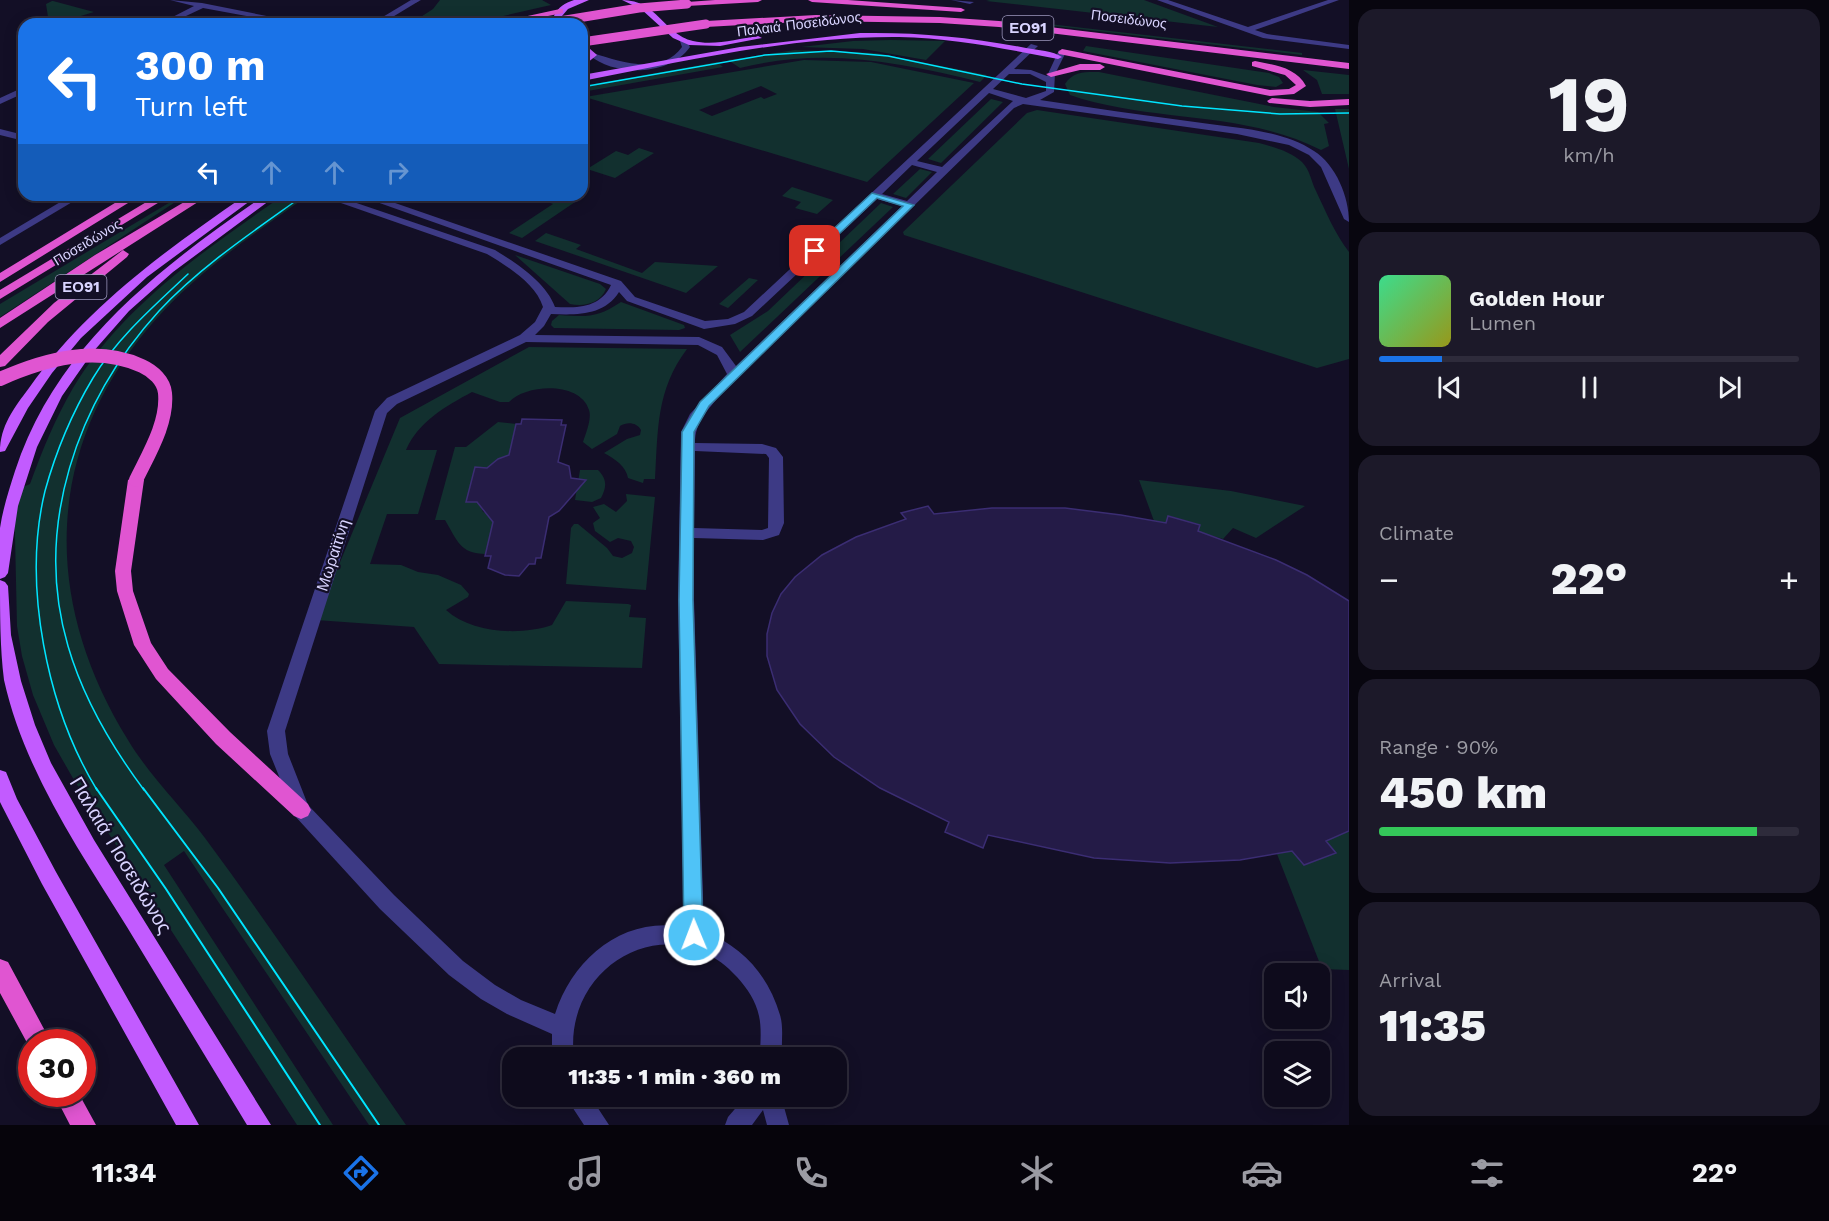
<!DOCTYPE html>
<meta charset="utf-8">
<style>
:root{--surface:#0e0b1c;--page:#1c1929;--text:#f1f3f6;--muted:#9b9ba3;--line:#2e2b3b;--accent:#1a73e8}
body{margin:0;font-family:"Work Sans",sans-serif;background:var(--page);color:var(--text);height:100vh;display:flex;flex-direction:column;font-size:22px;white-space:nowrap}
*{box-sizing:border-box;margin:0}
p{font-size:20px;color:var(--muted)}
.icon{flex:none;width:33px;height:33px;fill:none;stroke:currentColor;stroke-width:2;stroke-linecap:round;stroke-linejoin:round}
.map{position:relative;flex:1;overflow:hidden}
.sheet{display:flex;flex-direction:column;gap:9px;padding:9px;background:#08060f;width:480px}
.sheet>*{flex:none}
.top-card{position:absolute;left:18px;top:18px;width:570px;height:183px;border-radius:18px;box-shadow:0 3px 15px #0003,0 0 0 2px var(--line);background:#1a73e8;color:#fff;overflow:hidden}
.controls{position:absolute;left:1264px;top:963px;display:grid;gap:12px}
.controls a{display:grid;place-items:center;width:66px;height:66px;border-radius:12px;background:var(--surface);box-shadow:0 3px 15px #0003,0 0 0 2px var(--line);font-size:30px}
.speed{position:absolute;left:18px;top:1029px;display:flex;gap:12px;font-size:30px;font-weight:700;text-align:center}
.speed>*{display:grid;place-content:center;width:78px;height:78px;border-radius:50%;background:var(--surface);box-shadow:0 3px 15px #0003,0 0 0 2px var(--line);line-height:1}
.speed .limit{border:9px solid #d22;background:#fff;color:#111}
.pin{position:absolute;display:grid;place-items:center;width:51px;height:51px;color:#fff;margin:-26px;border-radius:12px;box-shadow:0 3px 9px #0006}
.me{position:absolute;width:66px;margin:-33px;rotate:359deg;stroke-linejoin:round;filter:drop-shadow(0 0 4px #0008)}
.turn{display:flex;align-items:center;gap:21px;height:126px;padding:0 18px;font-size:27px}
.turn .icon{width:78px;height:78px;stroke-width:2.5}
.turn b{display:block;font-size:42px;line-height:51px}
.lanes{display:flex;align-items:center;height:57px;padding:0 18px;background:#0003;justify-content:center;gap:30px;direction:ltr}
.lanes .off{opacity:.35}
.big{font-size:45px;font-weight:800;line-height:1.1}
.sheet .tile{flex:1;display:flex;flex-direction:column;justify-content:center;gap:9px;min-width:0;padding:0 21px;border-radius:18px;background:var(--page)}
.sheet .dial{align-items:center;gap:0}
.dial b{font-size:78px;line-height:1}
.song{display:flex;align-items:center;gap:18px}
.cover{width:72px;height:72px;border-radius:9px;background:linear-gradient(135deg,hsl(150 70% 55%),hsl(60 70% 35%))}
.played{height:6px;border-radius:3px;background:linear-gradient(90deg,var(--accent) 15%,var(--line) 15%)}
.keys{display:flex;justify-content:space-around;direction:ltr}
.heat{display:flex;justify-content:space-between;align-items:center;font-size:33px;direction:ltr}
.charge{height:9px;border-radius:4px;background:linear-gradient(90deg,#34c759 90%,var(--line) 0)}
.trip{position:absolute;left:502px;top:1047px;width:345px;height:60px;border-radius:18px;background:var(--surface);box-shadow:0 3px 15px #0003,0 0 0 2px var(--line);font-weight:800;line-height:60px;text-align:center}
.tabs{display:flex;height:96px;justify-content:space-around;align-items:center;background:#06040b;color:var(--muted)}
.tabs .icon{width:42px;height:42px}
.tabs .on{color:var(--accent)}
.tabs b{font-size:27px;color:var(--text)}
main{display:flex;flex:1;min-height:0}
.map>svg:first-child{display:block}
</style>
<main>
<div class="map">
<svg width="1349" height="1125" viewBox="0 0 1349 1125">
<rect width="100%" height="100%" fill="#130f26"/>
<path fill="#12302f" fill-rule="evenodd" d="M 440,0 L 542,0 L 551,5 L 468,24 L 410,24 L 433,9 Z
M 990,0 L 1144,0 L 1218,27 L 986,1 Z
M 52,1 L 53,1 L 94,12 L 54,24 L 40,24 L 40,21 L 48,17 L 46,4 Z
M 1013,20 L 1302,53 L 1302,55 L 1037,24 Z
M 891,40 L 945,41 L 926,60 L 863,49 L 801,47 L 853,41 Z
M 1086,46 L 1269,73 L 1279,77 L 1283,83 L 1276,87 L 1257,85 L 1083,51 Z
M 795,50 L 876,53 L 987,75 L 980,82 C 898,62 824,47 740,68 L 728,60 Z
M 804,60 L 871,62 L 974,83 L 867,182 L 585,97 ZM 761,86 L 777,94 L 764,99 L 761,97 L 712,116 L 699,110 Z
M 717,62 L 723,67 L 582,92 L 582,86 Z
M 1303,70 L 1349,75 L 1349,94 L 1322,94 L 1317,80 Z
M 1099,72 L 1274,107 L 1318,112 L 1329,123 L 1324,124 L 1329,146 L 1321,150 C 1243,110 1151,123 1070,95 L 1065,84 C 1073,71 1086,72 1099,72 Z
M 991,99 L 1003,102 L 941,163 L 928,159 Z
M 1335,109 L 1349,109 L 1349,169 Z
M 1037,110 L 1259,143 C 1274,147 1291,152 1302,162 C 1310,170 1311,181 1316,191 C 1326,212 1335,234 1349,252 L 1349,359 L 1317,368 L 904,235 L 903,232 L 1027,113 Z
M 639,148 L 654,153 L 615,178 L 587,169 L 616,151 L 628,155 Z
M 920,169 L 932,172 L 906,198 L 893,194 Z
M 792,187 L 833,200 L 817,214 L 795,208 L 801,202 L 782,196 Z
M 182,195 L 186,195 L 0,317 L 0,304 Z
M 284,195 L 306,197 C 255,233 199,271 157,318 C 44,444 40,598 128,740 C 149,775 180,805 205,838 C 274,931 339,1029 406,1125 L 369,1125 L 184,851 L 164,865 L 333,1125 L 297,1125 L 74,780 L 54,745 L 33,695 L 22,656 L 17,626 L 14,491 L 30,484 C 42,451 55,419 73,388 C 122,306 206,249 284,195 Z
M 529,195 L 563,195 L 578,200 L 522,238 L 509,233 L 553,204 Z
M 881,203 L 893,207 L 740,352 L 730,335 L 768,311 Z
M 546,233 L 581,245 L 576,249 L 642,273 L 655,262 L 718,266 L 686,293 L 535,241 Z
M 515,255 L 600,284 L 606,289 C 600,303 585,307 570,304 Z
M 749,278 L 758,280 L 728,308 L 719,304 Z
M 621,302 L 684,325 L 685,328 L 679,330 L 554,328 L 551,325 L 552,321 L 559,315 C 587,317 597,318 621,302 Z
M 529,347 L 687,349 C 656,390 658,430 655,479 L 644,479 L 643,483 L 628,478 C 626,466 615,459 604,453 L 627,439 L 640,435 L 641,430 C 636,422 627,422 620,426 L 617,434 L 592,449 L 583,442 C 586,433 592,418 589,410 C 580,381 526,384 509,402 L 500,402 L 472,392 C 446,406 418,422 406,450 L 437,450 L 418,514 L 387,514 L 370,564 L 401,565 L 418,572 L 438,575 L 461,585 L 469,594 L 468,597 L 446,610 C 471,633 520,636 552,625 L 566,601 L 628,604 L 631,605 L 629,617 L 646,618 L 642,668 L 439,664 L 414,627 L 316,620 L 400,418 Z
M 498,422 L 516,424 L 509,456 L 497,459 L 488,468 L 475,468 L 467,502 L 479,502 L 483,512 L 495,516 L 486,554 C 460,554 457,540 445,520 L 435,520 L 455,447 L 466,447 Z
M 580,470 L 598,470 C 607,479 607,487 601,498 L 592,502 L 575,500 Z
M 1139,480 L 1231,491 L 1305,506 L 1256,538 L 1233,528 L 1223,539 L 1196,531 L 1198,524 L 1170,516 L 1168,524 L 1154,521 Z
M 626,494 L 655,497 L 646,590 L 566,584 L 571,528 L 574,524 L 578,524 L 607,548 L 613,556 L 622,558 L 632,553 L 634,547 L 631,541 L 618,538 L 610,542 L 595,531 L 593,523 L 600,518 L 593,507 L 604,504 L 616,512 L 627,501 Z
M 1349,831 L 1349,970 L 1322,969 L 1277,854 L 1294,850 L 1336,853 L 1324,842 Z"/>
<path fill="#241b47" stroke="#3b2d73" stroke-width="1.5" d="M 522,419 L 562,420 L 561,425 L 566,425 L 558,462 L 569,466 L 571,478 L 586,480 L 559,511 L 549,517 L 541,558 L 536,558 L 535,564 L 529,564 L 519,576 L 505,575 L 488,568 L 491,556 L 485,556 L 493,522 L 477,502 L 466,502 L 475,467 L 487,468 L 498,459 L 509,455 L 516,424 L 521,424 Z
M 928,506 L 934,514 L 992,508 L 1065,508 L 1121,515 L 1166,523 L 1168,516 L 1200,525 L 1198,531 L 1276,560 L 1307,575 L 1349,601 L 1349,831 L 1326,841 L 1336,853 L 1304,865 L 1292,851 L 1240,860 L 1170,863 L 1094,858 L 988,835 L 983,848 L 945,832 L 949,822 L 880,788 L 834,757 L 800,724 L 777,690 L 767,656 L 767,634 L 772,613 L 781,594 L 795,577 L 822,555 L 856,537 L 906,519 L 901,513 Z"/>
<g fill="none" stroke-linecap="round" stroke-linejoin="round">
<path fill="#3d3a85" fill-rule="evenodd" d="M 170,0 L 202,3 L 307,24 L 291,24 L 203,8 L 169,24 L 159,24 L 194,6 Z
M 411,0 L 419,1 L 381,24 L 371,24 Z
M 1157,0 L 1168,0 L 1248,27 L 1328,0 L 1339,0 L 1255,30 L 1267,34 L 1349,45 L 1349,49 L 1263,38 Z
M 1031,44 L 1038,46 L 1014,69 L 1031,70 L 1047,76 L 1059,50 L 1066,52 L 1055,74 L 1054,92 L 1040,100 C 1092,108 1143,115 1195,122 C 1233,128 1281,129 1314,151 C 1336,165 1349,197 1349,222 L 1344,219 L 1321,167 L 1309,155 L 1289,145 L 1237,134 L 1023,104 L 1014,108 L 720,395 C 708,410 695,422 695,443 L 762,444 L 776,448 L 783,457 L 784,523 L 779,535 L 763,540 L 694,538 L 694,600 L 704,931 C 743,947 768,975 780,1015 C 784,1028 781,1044 782,1058 L 760,1058 C 760,1045 762,1029 759,1016 C 756,1001 747,988 737,977 C 671,904 562,964 574,1058 L 552,1058 L 552,1034 L 507,1014 L 481,999 L 449,975 L 380,909 L 295,816 L 270,754 L 267,731 L 375,411 L 387,398 L 520,335 L 535,322 L 543,307 C 536,284 507,266 487,254 L 318,195 L 333,195 L 495,250 C 516,263 546,282 555,307 C 578,308 600,308 611,285 L 357,195 L 372,195 L 621,281 L 635,297 L 705,321 L 728,319 L 744,312 ZM 1009,74 L 1030,74 L 1046,82 L 1046,91 L 1026,98 L 993,89 ZM 989,93 L 1013,101 L 942,167 L 917,161 ZM 912,165 L 937,172 L 907,201 L 882,194 ZM 877,199 L 902,206 L 736,366 L 722,347 L 699,337 L 535,335 L 544,326 L 551,314 C 576,315 604,316 619,292 L 627,301 L 704,329 L 735,324 L 752,316 ZM 526,342 L 698,345 L 717,355 L 727,374 L 690,414 L 681,432 L 678,600 L 684,927 C 623,916 573,958 555,1014 L 521,1000 L 495,985 L 463,961 L 394,895 L 308,805 L 288,754 L 285,731 L 387,413 L 397,404 ZM 695,451 L 766,454 L 769,458 L 768,528 L 762,530 L 694,528 Z
M 24,87 L 24,93 L 0,104 L 0,98 Z
M 0,129 L 24,135 L 24,141 L 0,135 Z
M 72,195 L 84,195 L 0,245 L 0,238 Z
M 565,1096 L 590,1096 L 609,1125 L 584,1125 Z
M 746,1096 L 781,1096 L 789,1125 L 767,1125 L 763,1110 L 752,1125 L 725,1125 L 728,1117 Z"/>
<path fill="#3d3a85" fill-rule="evenodd" d="M 412,0 L 421,0 L 415,3 Z
M 951,0 L 974,2 L 970,4 Z
M 679,38 L 685,38 L 690,47 C 670,76 615,77 589,55 L 593,53 C 620,62 661,76 682,47 Z"/>
<path fill="#c25bff" fill-rule="evenodd" d="M 574,0 L 589,0 L 568,9 L 562,16 L 567,24 L 559,24 L 554,16 C 558,7 565,3 574,0 Z
M 622,0 C 658,0 663,34 693,41 C 714,46 737,39 758,36 L 762,38 L 720,46 L 689,45 L 673,38 L 641,9 Z
M 860,33 C 917,32 971,37 1026,48 C 1038,50 1053,51 1062,57 L 1058,59 C 1006,49 953,38 899,37 C 792,36 687,61 582,81 L 582,75 L 740,47 Z
M 582,42 L 597,55 L 582,67 L 582,61 L 588,55 L 582,49 Z
M 246,195 L 258,195 L 147,277 L 81,338 L 52,373 L 28,408 L 5,451 L 0,452 C 0,426 14,408 29,388 C 86,307 166,250 246,195 Z
M 265,195 L 277,195 L 173,272 L 129,311 L 92,353 L 62,396 L 37,447 L 18,506 L 8,573 L 5,577 L 0,579 C 0,562 0,545 0,528 C 3,508 9,490 15,471 C 56,345 161,267 265,195 Z
M 0,580 L 5,582 L 8,586 L 11,635 L 21,681 L 35,725 L 51,763 L 94,840 L 271,1125 L 247,1125 C 207,1059 167,993 127,927 C 79,850 24,770 4,680 C 0,648 0,613 0,580 Z
M 0,770 L 6,772 L 17,799 L 56,872 L 199,1125 L 176,1125 L 42,884 L 3,808 L 0,802 Z"/>
<path fill="#e055d1" fill-rule="evenodd" d="M 715,0 L 762,0 L 758,2 L 687,6 L 683,4 L 687,2 Z
M 808,0 L 848,0 L 961,8 L 965,10 L 961,12 L 812,2 Z
M 560,9 L 563,9 L 563,13 L 508,24 L 491,24 Z
M 816,15 L 940,17 L 999,21 L 1349,63 L 1349,69 L 999,27 L 940,23 L 816,21 L 706,27 L 702,24 L 706,21 Z
M 1062,49 L 1270,90 L 1289,89 L 1296,85 L 1285,75 L 1252,66 L 1252,62 L 1255,61 C 1274,65 1296,67 1306,86 L 1294,94 L 1270,96 L 1059,54 L 1058,52 Z
M 1080,64 L 1100,64 L 1105,67 L 1100,70 L 1080,70 L 1051,77 L 1046,74 Z
M 1272,98 L 1310,101 L 1349,99 L 1349,105 L 1310,107 L 1269,103 L 1267,101 Z
M 128,195 L 141,195 L 0,282 L 0,273 Z
M 158,195 L 171,195 L 0,299 L 0,290 Z
M 196,195 L 209,195 L 0,328 L 0,318 L 95,255 Z
M 123,250 L 129,254 L 127,257 L 48,322 L 5,366 L 0,367 L 0,355 L 54,303 Z
M 136,475 L 144,480 L 131,571 L 133,591 L 151,643 L 168,669 L 230,732 L 308,804 L 311,810 L 308,816 L 301,819 L 294,816 L 216,744 L 156,679 L 134,645 L 117,591 L 115,571 L 128,480 Z
M 0,959 L 8,962 L 51,1042 L 32,1042 L 31,1050 L 0,993 Z
M 54,1094 L 79,1094 L 96,1125 L 70,1125 Z"/>
<path stroke="#00e5ff" stroke-width="1.5" d="M 582,87 L 765,55 L 831,51 L 888,56 L 1022,84 L 1182,106 L 1280,114 L 1349,113
M 97,790 C 47,708 22,585 45,491 C 56,451 72,413 93,378 C 117,338 154,306 188,274
M 144,790 C 112,747 83,698 68,646 C 33,527 77,401 159,311 C 201,266 254,231 304,195"/>
<path stroke="#00e5ff" stroke-width="2" d="M 96,788 L 166,889 L 320,1125
M 143,788 L 218,888 L 379,1125"/>
<path stroke="#e055d1" stroke-width="9" d="M 541,24 L 639,8 L 687,4
M 582,42 L 706,24"/>
<path stroke="#e055d1" stroke-width="14" d="M 0,379 C 45,359 96,345 142,366 C 153,371 164,381 165,393 C 168,423 148,455 136,480"/>
</g>
<path fill="#4fc3f7" stroke="#337fa1" stroke-width="1.5" d="M 872,193 L 914,205 L 709,406 L 694,432 L 693,600 L 703,935 L 700,941 L 694,944 L 687,941 L 684,935 L 679,600 L 682,432 L 700,402 L 903,206 L 877,198 L 819,253 L 812,253 L 812,249 Z"/>
<g text-anchor="middle" dominant-baseline="central" stroke-width="4.5" stroke-linejoin="round" paint-order="stroke">
<g font-size="14" fill="#d9d4ff" stroke="#130f26">
<text transform="translate(1129 19) rotate(7)">Ποσειδώνος</text>
<text transform="translate(799 24) rotate(-7)">Παλαιά Ποσειδώνος</text>
<text transform="translate(87 242) rotate(-31)">Ποσειδώνος</text>
</g>
<g fill="#130f26" stroke="#9e99be" stroke-width="1.5">
<rect x="1002.5" y="16" width="51" height="24" rx="4.5"/>
<rect x="55.5" y="275" width="51" height="24" rx="4.5"/>
</g>
<g font-size="15" font-weight="bold" fill="#d9d4ff">
<text x="1028" y="28">ΕΟ91</text>
<text x="81" y="287">ΕΟ91</text>
</g>
<g font-size="16" fill="#d9d4ff" stroke="#130f26">
<text transform="translate(333 555) rotate(-72)">Μωραϊτίνη</text>
</g>
<g font-size="20" fill="#d9d4ff" stroke="#130f26">
<text transform="translate(121 855) rotate(59)">Παλαιά Ποσειδώνος</text>
</g>
</g>
</svg>
<div class="controls">
<a><svg class="icon" aria-label="sound" viewBox="0 0 24 24"><path d="M4 9h4l5-4v14l-5-4H4zM17 9q2 3 0 6"/></svg></a>
<a><svg class="icon" aria-label="layers" viewBox="0 0 24 24"><path d="M12 4l9 5-9 5-9-5zM3 14l9 5 9-5"/></svg></a>
</div>
<div class="speed"><div class="limit">30</div></div>
<div class="pin" style="left:815px;top:251px;background:#d93025"><svg class="icon" aria-label="arrive" viewBox="0 0 24 24"><path d="M6 21V4h12l-3 4 3 4H6"/></svg></div>
<svg class="me" style="left:694px;top:935px" viewBox="-20 -20 40 40"><circle r="17" fill="#4fc3f7" stroke="#fff" stroke-width="3"/><path d="M0-11L8 9 0 5-8 9z" fill="#fff"/></svg>
<div class="trip">11:35 · 1 min · 360 m</div>
<div class="top-card">
<div class="turn"><svg class="icon" aria-label="left" viewBox="0 0 24 24"><path d="M17 20v-9H6M10 6l-5 5 5 5"/></svg><div><b>300 m</b>Turn left</div></div>
<div class="lanes"><svg class="icon" aria-label="left" viewBox="0 0 24 24"><path d="M17 20v-9H6M10 6l-5 5 5 5"/></svg><svg class="icon off" aria-label="ahead" viewBox="0 0 24 24"><path d="M12 20V5M6 11l6-6 6 6"/></svg><svg class="icon off" aria-label="ahead" viewBox="0 0 24 24"><path d="M12 20V5M6 11l6-6 6 6"/></svg><svg class="icon off" aria-label="right" viewBox="0 0 24 24"><path d="M7 20v-9h11M14 6l5 5-5 5"/></svg></div>
</div>
</div>
<section class="sheet">
<div class="tile dial"><b>19</b><p>km/h</p></div>
<div class="tile">
<div class="song"><i class="cover"></i><div><b>Golden Hour</b><p>Lumen</p></div></div>
<div class="played"></div>
<div class="keys"><svg class="icon" aria-label="previous" viewBox="0 0 24 24"><path d="M18 5L8 12l10 7zM5 5v14"/></svg><svg class="icon" aria-label="pause" viewBox="0 0 24 24"><path d="M8 5v14M16 5v14"/></svg><svg class="icon" aria-label="next" viewBox="0 0 24 24"><path d="M6 5l10 7-10 7zM19 5v14"/></svg></div>
</div>
<div class="tile"><p>Climate</p>
<div class="heat"><a>−</a><b class="big">22°</b><a>+</a></div>
</div>
<div class="tile"><p>Range · 90%</p><b class="big">450 km</b><div class="charge"></div></div>
<div class="tile"><p>Arrival</p><b class="big">11:35</b></div>
</section>
</main>
<nav class="tabs">
<b>11:34</b>
<svg class="icon on" aria-label="directions" viewBox="0 0 24 24"><path d="M12 3l9 9-9 9-9-9zM9 14v-3h6M13 9l2 2-2 2"/></svg>
<svg class="icon" aria-label="music" viewBox="0 0 24 24"><path d="M9 18V5l10-2v13"/><circle cx="6" cy="18" r="3"/><circle cx="16" cy="16" r="3"/></svg>
<svg class="icon" aria-label="phone" viewBox="0 0 24 24"><path d="M5 4h4l2 5-3 2q2 4 5 5l2-3 5 2v4C11 20 4 13 5 4z"/></svg>
<svg class="icon" aria-label="climate" viewBox="0 0 24 24"><path d="M12 3v18M4 7l16 10M4 17L20 7"/></svg>
<svg class="icon" aria-label="car" viewBox="0 0 24 24"><path d="M5 17H2v-5l4-1 3-4h7l3 4 3 1v5h-3M9 17h6M6 11h13"/><circle cx="7" cy="17" r="2"/><circle cx="17" cy="17" r="2"/></svg>
<svg class="icon" aria-label="filters" viewBox="0 0 24 24"><path d="M4 7h16M4 17h16"/><circle cx="9" cy="7" r="2"/><circle cx="15" cy="17" r="2"/></svg>
<b>22°</b>
</nav>
